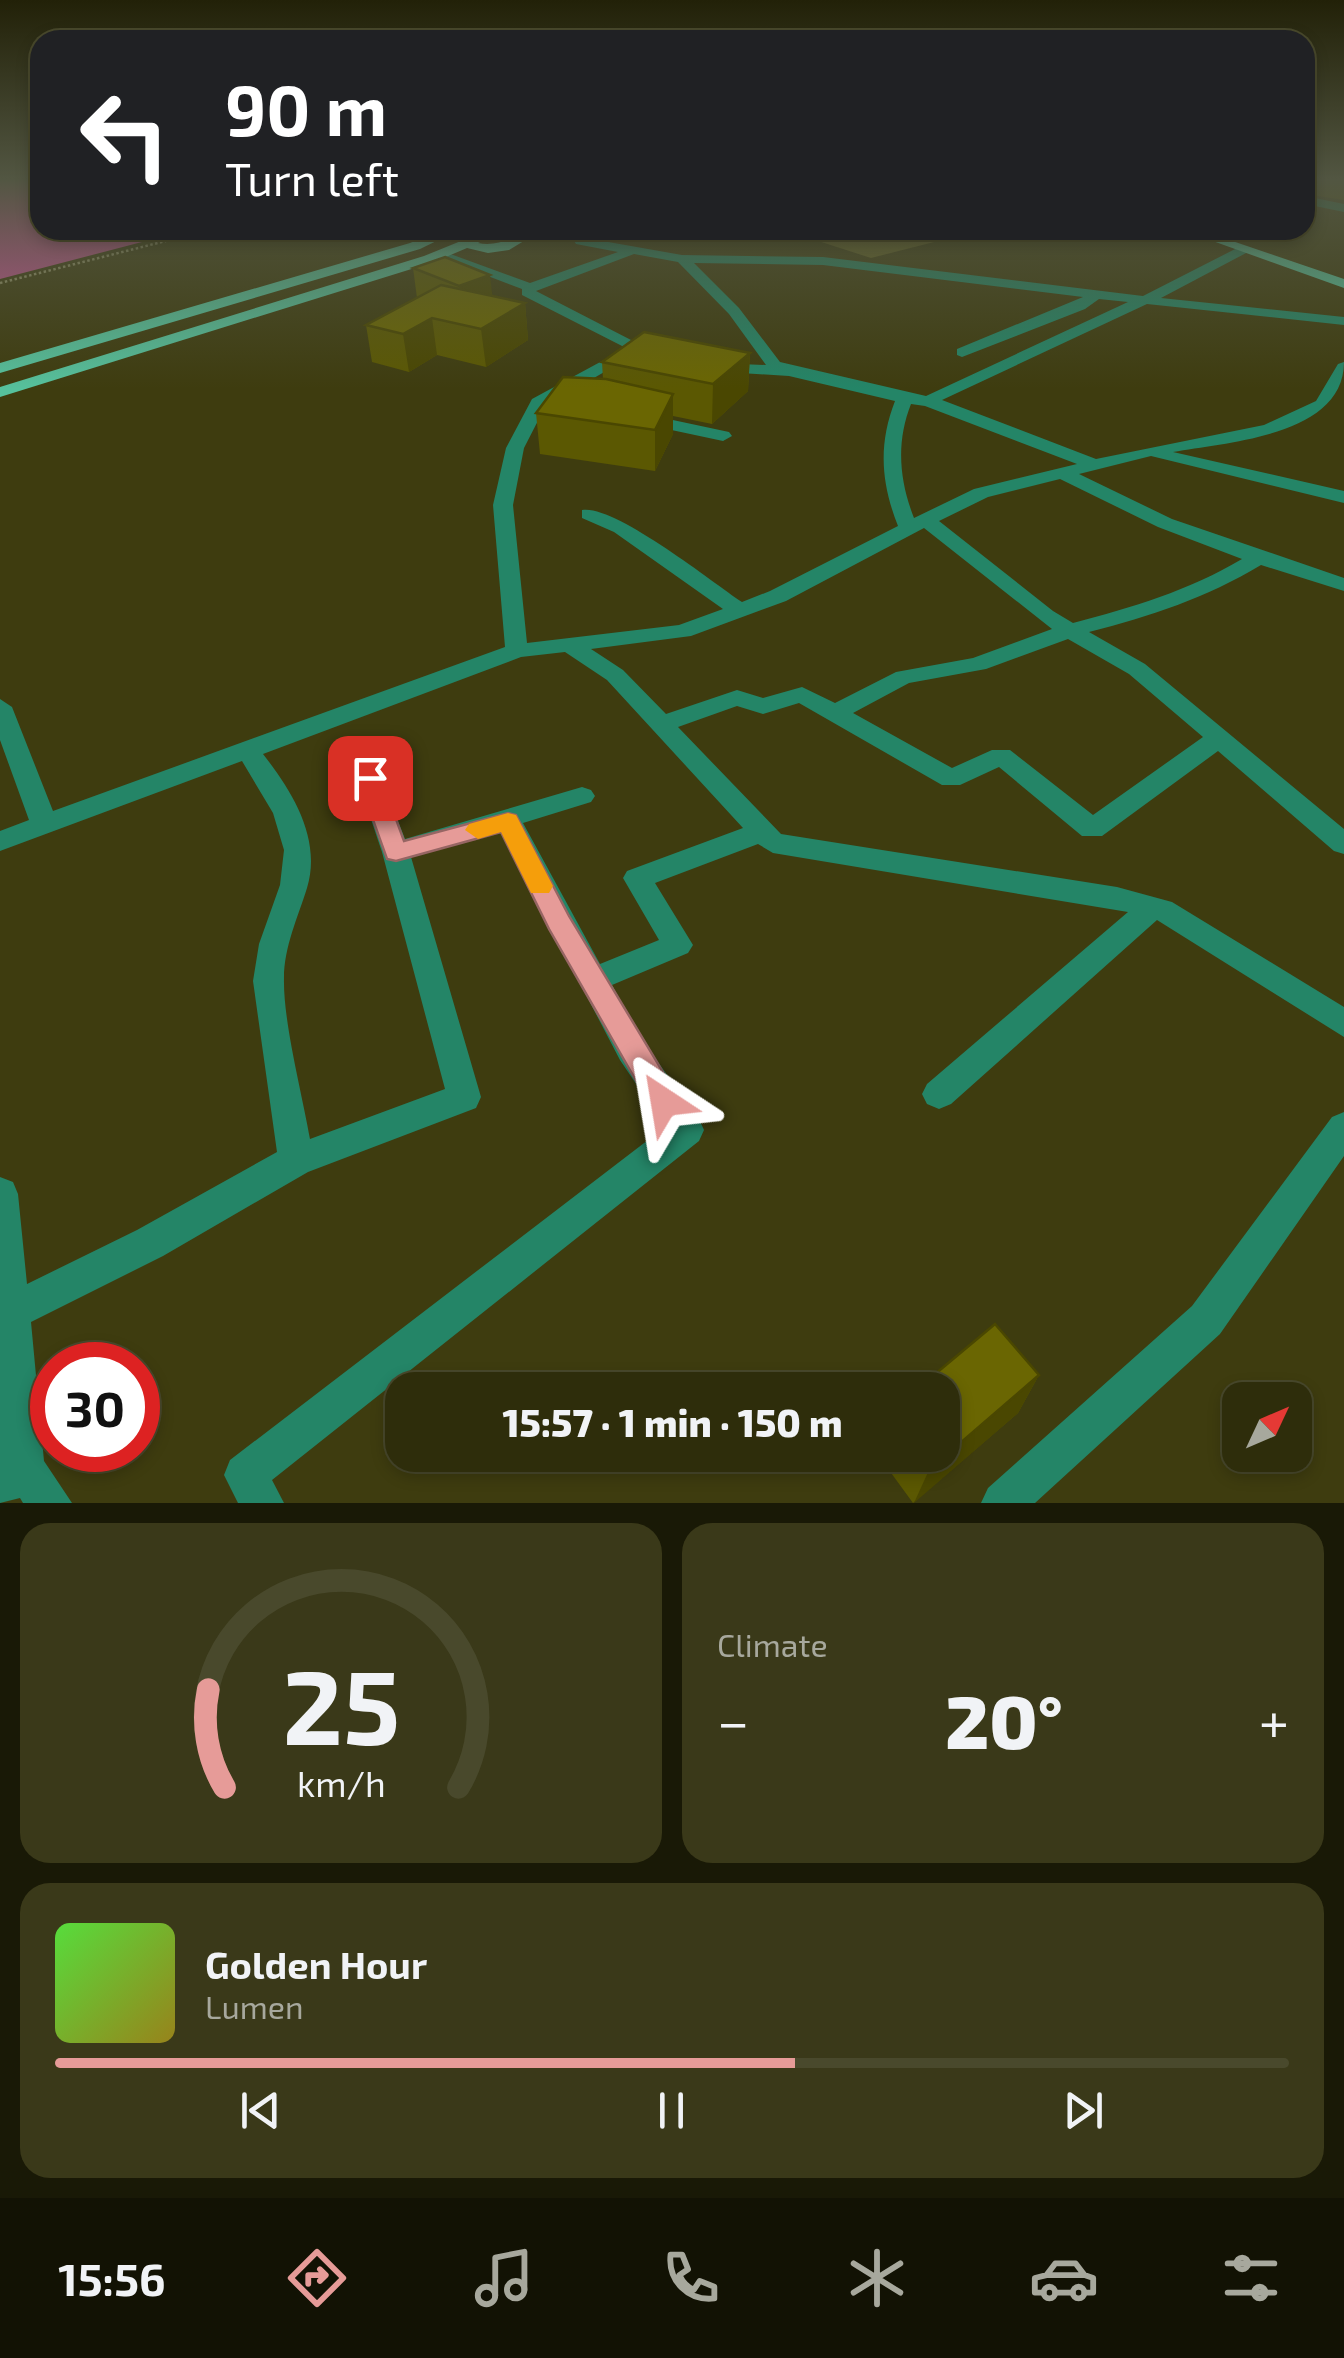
<!DOCTYPE html>
<meta charset="utf-8">
<style>
:root{--surface:#2e2d0b;--page:#3a3919;--text:#f1f3f6;--muted:#a7a89d;--line:#49492c;--accent:#e69b98}
body{margin:0;font-family:"Exo 2",sans-serif;background:var(--page);color:var(--text);height:100vh;display:flex;flex-direction:column;font-size:38px;white-space:nowrap}
*{box-sizing:border-box;margin:0}
p{font-size:32px;color:var(--muted)}
.icon{flex:none;width:55px;height:55px;fill:none;stroke:currentColor;stroke-width:2;stroke-linecap:round;stroke-linejoin:round}
.map{position:relative;height:1503px;overflow:hidden}
.details{display:flex;flex-direction:column;gap:20px;padding:20px;background:#191906;flex:1}
.details>*{flex:none}
.hud{position:absolute;left:30px;top:30px;width:1285px;height:210px;border-radius:30px;box-shadow:0 5px 15px #0003,0 0 0 2px var(--line);background:#202124;color:#fff;overflow:hidden}
.needle{width:65px;rotate:46deg}
.buttons{position:absolute;left:1222px;top:1382px;display:grid;gap:20px}
.buttons a{display:grid;place-items:center;width:90px;height:90px;border-radius:20px;background:var(--surface);box-shadow:0 5px 15px #0003,0 0 0 2px var(--line);font-size:50px}
.speed{position:absolute;left:30px;top:1342px;display:flex;gap:20px;font-size:50px;font-weight:700;text-align:center}
.speed>*{display:grid;place-content:center;width:130px;height:130px;border-radius:50%;background:var(--surface);box-shadow:0 5px 15px #0003,0 0 0 2px var(--line);line-height:1}
.speed .limit{border:15px solid #d22;background:#fff;color:#111}
.pin{position:absolute;display:grid;place-items:center;width:85px;height:85px;color:#fff;margin:-42px;border-radius:20px;box-shadow:0 5px 15px #0006}
.me{position:absolute;width:110px;margin:-55px;rotate:327deg;stroke-linejoin:round;filter:drop-shadow(0 0 8px #0008)}
.turn{display:flex;align-items:center;gap:35px;height:210px;padding:0 30px;font-size:45px}
.turn .icon{width:130px;height:130px;stroke-width:2.5}
.turn b{display:block;font-size:70px;line-height:85px}
.big{font-size:75px;font-weight:800;line-height:1.1}
.details .widget{flex:1;display:flex;flex-direction:column;justify-content:center;gap:15px;min-width:0;padding:0 35px;border-radius:30px;background:var(--page)}
.details .dial{align-items:center;gap:0}
.dial svg{height:260px;overflow:visible;fill:none;stroke:var(--line);stroke-width:7;stroke-linecap:round;text-anchor:middle}
.dial text{fill:var(--text);stroke:none}
.song{display:flex;align-items:center;gap:30px}
.cover{width:120px;height:120px;border-radius:15px;background:linear-gradient(135deg,hsl(110 70% 55%),hsl(50 70% 35%))}
.played{height:10px;border-radius:5px;background:linear-gradient(90deg,var(--accent) 60%,var(--line) 60%)}
.keys{display:flex;justify-content:space-around;direction:ltr}
.heat{display:flex;justify-content:space-between;align-items:center;font-size:55px;direction:ltr}
.details .tiles{flex:1;display:grid;gap:20px;grid-template-columns:1fr 1fr}
.widget:last-child{grid-column:span 2}
.trip{position:absolute;left:385px;top:1372px;width:575px;height:100px;border-radius:30px;background:var(--surface);box-shadow:0 5px 15px #0003,0 0 0 2px var(--line);font-weight:800;line-height:100px;text-align:center}
.tab-bar{display:flex;height:160px;justify-content:space-around;align-items:center;background:#121204;color:var(--muted)}
.tab-bar .icon{width:70px;height:70px}
.tab-bar .selected{color:var(--accent)}
.tab-bar b{font-size:45px;color:var(--text)}
.map>svg:first-child{display:block}
</style>
<div class="map">
<svg width="1344" height="1503" viewBox="0 0 1344 1503">
<rect width="100%" height="100%" fill="#3e3c0f"/>
<path fill="#646221" d="M 784,230 L 1015,230 L 946,239 L 871,258 Z"/>
<path fill="#c85597" d="M 0,179 L 40,179 L 40,230 L 188,230 L 0,279 Z"/>
<g fill="none" stroke-linecap="round" stroke-linejoin="round">
<path stroke="#98976c" stroke-width="2.5" stroke-dasharray="2.5 2.5" stroke-linecap="butt" d="M 0,283 L 209,230"/>
<path fill="#248567" fill-rule="evenodd" d="M 1305,196 L 1344,204 L 1344,212 L 1305,204 Z
M 580,237 L 682,255 L 823,257 L 1143,296 L 1243,245 L 1249,249 L 1248,252 L 1161,298 L 1344,317 L 1344,325 L 1147,304 L 942,400 L 1096,459 L 1264,425 L 1316,401 L 1338,364 L 1344,362 C 1344,436 1228,442 1173,452 L 1344,491 L 1344,503 L 1151,456 L 1079,474 L 1172,519 L 1344,578 L 1344,591 L 1261,565 C 1206,598 1151,616 1089,632 L 1145,664 L 1344,829 L 1344,854 L 1334,851 L 1218,751 L 1102,836 L 1082,836 L 999,767 L 960,785 L 942,785 L 799,703 L 763,714 L 737,706 L 678,727 L 781,834 L 1117,887 L 1172,902 L 1344,1007 L 1344,1037 L 1157,920 L 951,1104 L 939,1109 L 927,1104 L 922,1094 L 927,1084 L 1128,912 L 773,853 L 758,844 L 655,883 L 693,945 L 688,953 L 612,985 L 642,1040 L 699,1119 L 704,1130 L 699,1141 L 272,1480 L 284,1503 L 238,1503 L 224,1475 L 230,1460 L 665,1127 L 620,1060 L 500,830 L 411,857 L 481,1097 L 476,1108 L 308,1172 L 163,1256 L 31,1322 L 44,1461 L 72,1503 L 23,1503 L 20,1498 L 0,1503 L 0,1177 L 13,1182 L 18,1194 L 27,1284 L 137,1230 L 277,1152 L 253,981 L 259,944 L 280,885 L 284,850 L 273,813 L 242,761 L 0,851 L 0,831 L 29,820 L 0,740 L 0,699 L 12,707 L 53,811 L 505,647 L 493,505 L 506,448 L 532,399 L 626,348 L 522,295 L 522,289 L 433,255 L 445,252 L 530,283 L 618,252 L 576,244 L 574,241 ZM 634,254 L 678,262 L 729,314 L 766,365 L 715,363 L 707,368 L 709,371 L 789,376 L 895,401 C 878,445 881,483 898,526 L 770,591 L 742,602 C 711,581 614,504 582,510 L 582,518 L 614,532 L 723,609 L 679,625 L 527,643 L 513,505 L 524,448 L 544,409 L 576,412 L 584,407 L 556,400 L 637,353 L 656,362 L 664,357 L 536,291 ZM 694,263 L 823,265 L 1083,297 L 957,349 L 957,355 L 962,357 L 1085,309 L 1099,299 L 1128,302 L 926,396 L 780,362 L 739,308 ZM 911,404 L 925,406 L 1077,464 L 974,489 L 914,518 C 899,480 896,442 911,404 ZM 1060,479 L 1158,527 L 1242,559 C 1188,591 1133,607 1073,623 L 1053,611 L 939,521 L 988,497 ZM 924,528 L 1052,629 L 973,658 L 896,672 L 835,703 L 802,687 L 763,698 L 737,690 L 666,714 L 623,670 L 591,649 L 691,636 L 786,601 ZM 1068,639 L 1129,674 L 1203,737 L 1093,815 L 1010,750 L 992,750 L 952,768 L 853,713 L 909,683 L 986,669 ZM 565,652 L 607,680 L 743,828 L 627,871 L 623,878 L 659,940 L 600,964 L 523,823 L 591,802 L 595,796 L 591,790 L 582,787 L 405,839 L 379,772 L 361,772 L 357,778 L 382,852 L 445,1089 L 310,1139 C 302,1093 283,1022 284,978 C 284,947 298,917 307,888 C 322,839 292,791 263,754 L 521,657 Z
M 640,413 L 729,432 L 732,436 L 723,441 L 634,422 L 632,418 Z
M 1344,1112 L 1344,1156 L 1220,1334 L 1035,1503 L 981,1503 L 988,1488 L 1192,1306 L 1332,1117 Z"/>
<path fill="#56c19c" fill-rule="evenodd" d="M 442,230 L 459,230 L 420,249 L 0,373 L 0,363 L 410,243 Z
M 488,230 L 505,230 L 478,243 C 504,248 518,230 542,230 L 509,250 L 488,253 L 467,248 L 434,262 L 0,397 L 0,387 L 424,256 Z
M 1182,230 L 1200,230 L 1344,279 L 1344,288 Z"/>
</g>
<path fill="#5b5802" d="M 1305,179 L 1344,179 L 1344,200 L 1305,194 Z
M 413,268 L 493,296 L 525,303 L 528,340 L 486,367 L 437,355 L 409,372 L 372,362 L 366,325 L 417,298 Z
M 750,353 L 748,391 L 712,424 L 673,416 L 673,434 L 655,471 L 540,454 L 536,413 L 603,379 L 602,362 Z
M 1039,1375 L 1018,1413 L 913,1503 L 878,1455 L 942,1455 Z"/>
<path fill="#4a4701" d="M 490,275 L 494,310 L 463,322 L 459,286 Z
M 525,303 L 528,340 L 486,367 L 481,329 Z
M 432,318 L 437,355 L 409,372 L 403,334 Z
M 750,353 L 748,391 L 712,424 L 713,384 Z
M 673,394 L 673,434 L 655,471 L 655,430 Z
M 1039,1375 L 1018,1413 L 914,1503 L 929,1470 Z"/>
<path fill="#6a6602" stroke="#4a4701" stroke-width="2.5" d="M 445,257 L 490,275 L 459,286 L 413,268 Z
M 441,285 L 525,303 L 481,329 L 432,318 L 403,334 L 366,325 Z
M 644,332 L 750,353 L 713,384 L 602,362 Z
M 563,377 L 606,379 L 673,394 L 655,430 L 536,413 Z
M 995,1324 L 1039,1375 L 929,1470 L 918,1455 L 942,1455 L 942,1390 L 916,1390 Z"/>
<linearGradient id="sky" x2="0" y2="1"><stop stop-color="#222108"/><stop offset="0.46" stop-color="#525642"/><stop offset="1" stop-color="#525642" stop-opacity="0"/></linearGradient>
<rect width="1344" height="389" fill="url(#sky)"/>
<path fill="#e69b98" stroke="#966563" stroke-width="2.5" d="M 370,770 L 381,778 L 404,841 L 508,813 L 516,815 L 569,916 L 675,1092 L 680,1102 L 675,1112 L 664,1116 L 654,1112 L 549,929 L 501,832 L 396,861 L 387,859 L 358,778 Z"/>
<path fill="#f59e0b" d="M 508,813 L 516,815 L 553,886 L 549,893 L 531,893 L 501,832 L 478,839 L 465,830 L 469,824 Z"/>
</svg>
<div class="buttons">
<a><svg class="needle" viewBox="-14 -14 28 28"><path d="M0-13l5 13h-10z" fill="#e53935"/><path d="M0 13l5-13h-10z" fill="#a7a89d"/></svg></a>
</div>
<div class="speed"><div class="limit">30</div></div>
<div class="pin" style="left:370px;top:778px;background:#d93025"><svg class="icon" aria-label="arrive" viewBox="0 0 24 24"><path d="M6 21V4h12l-3 4 3 4H6"/></svg></div>
<svg class="me" style="left:664px;top:1102px" viewBox="-20 -20 40 40"><path d="M0-17L14 15 0 8-14 15z" fill="#e69b98" stroke="#fff" stroke-width="4"/></svg>
<div class="trip">15:57 · 1 min · 150 m</div>
<div class="hud">
<div class="turn"><svg class="icon" aria-label="left" viewBox="0 0 24 24"><path d="M17 20v-9H6M10 6l-5 5 5 5"/></svg><div><b>90 m</b>Turn left</div></div>
</div>
</div>
<section class="details">
<div class="tiles">
<div class="widget dial"><svg viewBox="0 0 100 80">
<path d="M14 69A42 42 0 1 1 86 69"/>
<path d="M14 69A42 42 0 0 1 9 39" stroke="#e69b98"/>
<text x="50" y="56" font-size="32" font-weight="700">25</text>
<text x="50" y="72" font-size="11">km/h</text>
</svg></div>
<div class="widget"><p>Climate</p>
<div class="heat"><a>−</a><b class="big">20°</b><a>+</a></div>
</div>
<div class="widget">
<div class="song"><i class="cover"></i><div><b>Golden Hour</b><p>Lumen</p></div></div>
<div class="played"></div>
<div class="keys"><svg class="icon" aria-label="previous" viewBox="0 0 24 24"><path d="M18 5L8 12l10 7zM5 5v14"/></svg><svg class="icon" aria-label="pause" viewBox="0 0 24 24"><path d="M8 5v14M16 5v14"/></svg><svg class="icon" aria-label="next" viewBox="0 0 24 24"><path d="M6 5l10 7-10 7zM19 5v14"/></svg></div>
</div>
</div>
</section>
<nav class="tab-bar">
<b>15:56</b>
<svg class="icon selected" aria-label="directions" viewBox="0 0 24 24"><path d="M12 3l9 9-9 9-9-9zM9 14v-3h6M13 9l2 2-2 2"/></svg>
<svg class="icon" aria-label="music" viewBox="0 0 24 24"><path d="M9 18V5l10-2v13"/><circle cx="6" cy="18" r="3"/><circle cx="16" cy="16" r="3"/></svg>
<svg class="icon" aria-label="phone" viewBox="0 0 24 24"><path d="M5 4h4l2 5-3 2q2 4 5 5l2-3 5 2v4C11 20 4 13 5 4z"/></svg>
<svg class="icon" aria-label="climate" viewBox="0 0 24 24"><path d="M12 3v18M4 7l16 10M4 17L20 7"/></svg>
<svg class="icon" aria-label="car" viewBox="0 0 24 24"><path d="M5 17H2v-5l4-1 3-4h7l3 4 3 1v5h-3M9 17h6M6 11h13"/><circle cx="7" cy="17" r="2"/><circle cx="17" cy="17" r="2"/></svg>
<svg class="icon" aria-label="filters" viewBox="0 0 24 24"><path d="M4 7h16M4 17h16"/><circle cx="9" cy="7" r="2"/><circle cx="15" cy="17" r="2"/></svg>
</nav>
